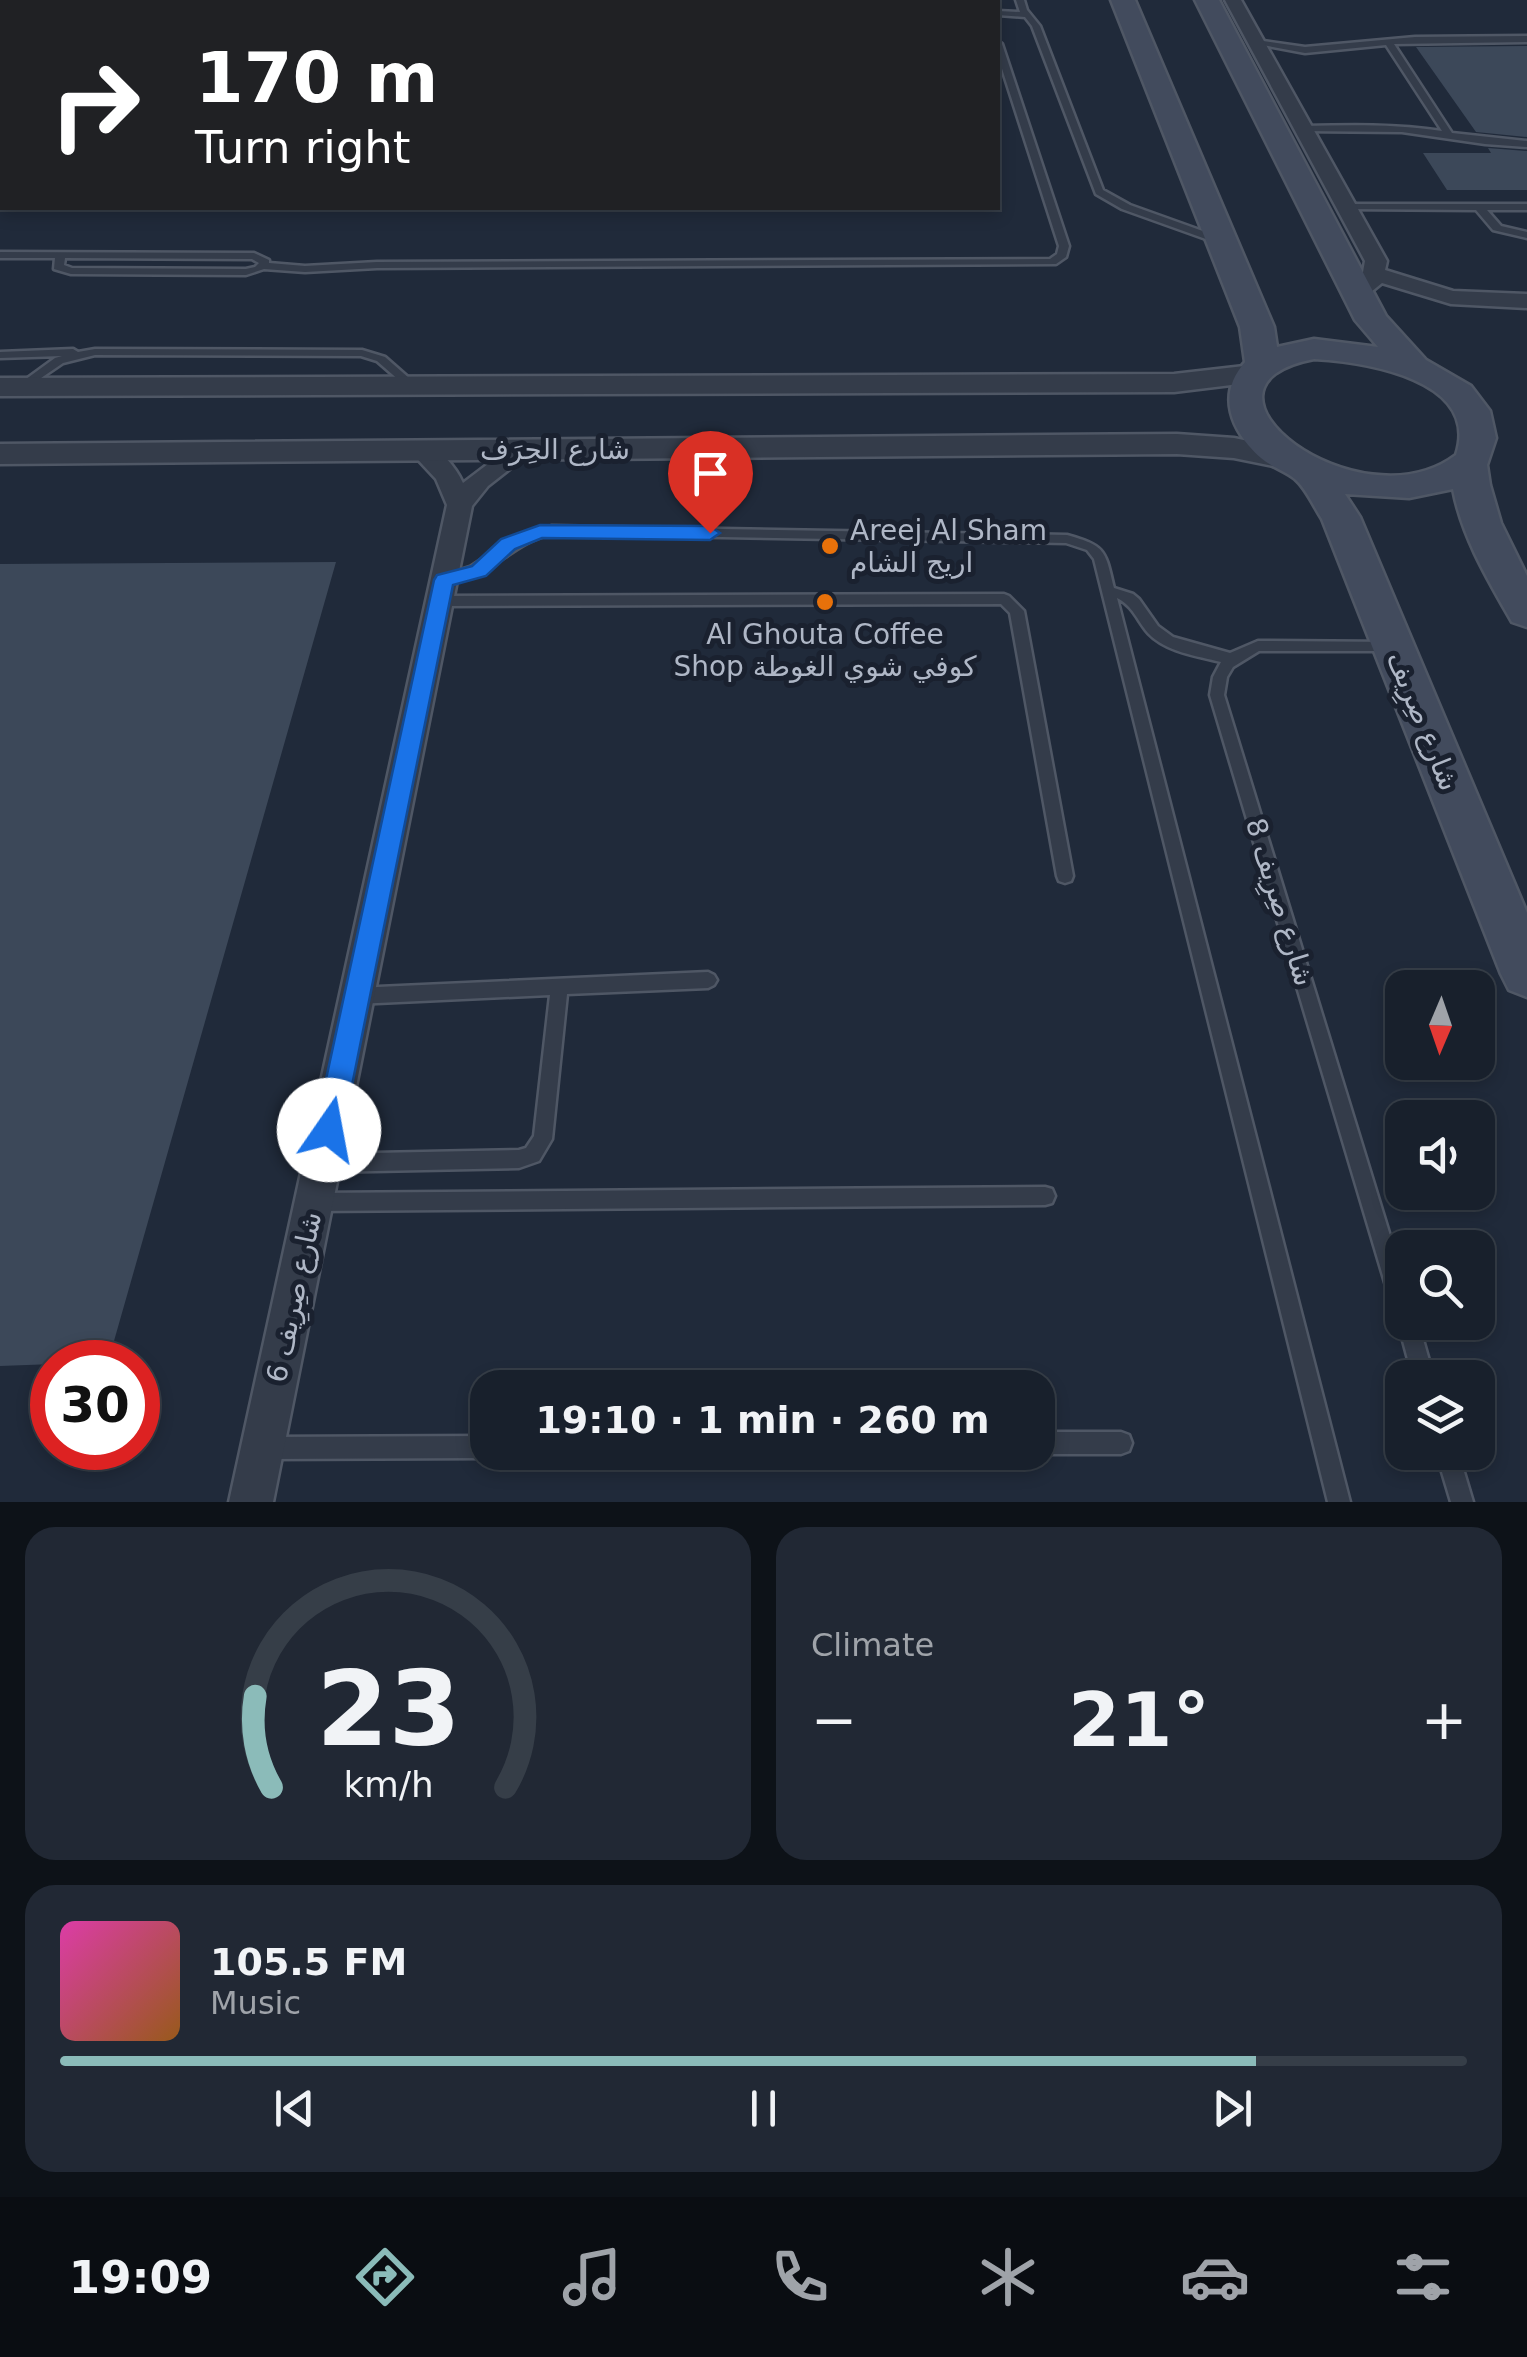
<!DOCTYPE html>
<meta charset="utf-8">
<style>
:root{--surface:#18202c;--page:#212834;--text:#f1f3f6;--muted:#9fa3a9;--line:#363e48;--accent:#8bbbb9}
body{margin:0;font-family:"DejaVu Sans",Vazirmatn,sans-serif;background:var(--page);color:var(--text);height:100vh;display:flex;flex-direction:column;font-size:38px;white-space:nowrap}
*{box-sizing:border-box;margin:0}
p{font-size:32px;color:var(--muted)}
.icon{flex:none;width:55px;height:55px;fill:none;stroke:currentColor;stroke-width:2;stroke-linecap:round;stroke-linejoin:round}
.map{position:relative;height:1502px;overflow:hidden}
.side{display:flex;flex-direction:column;gap:25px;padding:25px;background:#0d1218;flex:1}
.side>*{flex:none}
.guide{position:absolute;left:0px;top:0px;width:1000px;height:210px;box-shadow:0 5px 15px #0003,0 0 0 2px var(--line);background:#202124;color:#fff;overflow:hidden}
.needle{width:65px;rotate:182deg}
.buttons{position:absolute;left:1385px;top:970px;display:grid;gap:20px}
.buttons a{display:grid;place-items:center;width:110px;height:110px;border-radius:20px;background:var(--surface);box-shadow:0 5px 15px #0003,0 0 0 2px var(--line);font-size:50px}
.speed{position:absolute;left:30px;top:1340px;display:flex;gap:20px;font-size:50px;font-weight:700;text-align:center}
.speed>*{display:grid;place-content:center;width:130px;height:130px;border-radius:50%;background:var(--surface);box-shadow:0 5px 15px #0003,0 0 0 2px var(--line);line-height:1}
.speed .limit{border:15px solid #d22;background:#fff;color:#111}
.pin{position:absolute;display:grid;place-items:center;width:85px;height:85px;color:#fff;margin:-102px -42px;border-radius:50% 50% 50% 0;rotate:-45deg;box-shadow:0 0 10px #0007}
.pin .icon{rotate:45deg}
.me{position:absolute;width:110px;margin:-55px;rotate:12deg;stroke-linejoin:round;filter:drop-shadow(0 0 8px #0008)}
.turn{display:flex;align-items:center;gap:35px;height:210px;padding:0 30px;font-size:45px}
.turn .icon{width:130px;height:130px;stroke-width:2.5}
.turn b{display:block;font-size:70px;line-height:85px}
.big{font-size:75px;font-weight:700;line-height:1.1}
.side .widget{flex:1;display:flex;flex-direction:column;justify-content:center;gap:15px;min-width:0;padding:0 35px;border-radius:30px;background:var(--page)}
.side .dial{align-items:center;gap:0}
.dial svg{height:260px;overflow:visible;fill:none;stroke:var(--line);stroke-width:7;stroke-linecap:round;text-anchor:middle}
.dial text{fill:var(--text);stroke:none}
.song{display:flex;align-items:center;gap:30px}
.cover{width:120px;height:120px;border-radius:15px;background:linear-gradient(135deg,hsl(320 70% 55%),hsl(30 70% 35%))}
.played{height:10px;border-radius:5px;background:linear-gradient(90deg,var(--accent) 85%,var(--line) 85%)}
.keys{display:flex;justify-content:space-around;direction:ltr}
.heat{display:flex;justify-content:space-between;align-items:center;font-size:55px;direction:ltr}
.side .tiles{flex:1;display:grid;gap:25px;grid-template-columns:1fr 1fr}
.widget:last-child{grid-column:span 2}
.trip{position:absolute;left:470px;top:1370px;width:585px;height:100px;border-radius:30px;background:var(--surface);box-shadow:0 5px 15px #0003,0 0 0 2px var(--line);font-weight:700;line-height:100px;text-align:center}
.tab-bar{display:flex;height:160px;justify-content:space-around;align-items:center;background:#0a0d12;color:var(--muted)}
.tab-bar .icon{width:70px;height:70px}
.tab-bar .on{color:var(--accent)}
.tab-bar b{font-size:45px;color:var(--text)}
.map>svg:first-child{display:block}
</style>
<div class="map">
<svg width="1527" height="1502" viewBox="0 0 1527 1502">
<rect width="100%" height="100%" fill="#202a3a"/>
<path fill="#3c4859" d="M 1527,46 L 1527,137 L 1476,132 L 1416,47 Z
M 1488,148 L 1527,151 L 1527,190 L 1447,190 L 1423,153 L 1491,153 Z
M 336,562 L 108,1362 L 0,1366 L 0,564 Z"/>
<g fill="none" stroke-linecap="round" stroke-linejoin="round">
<defs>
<path id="service" d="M 109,0 L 117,0 L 116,2 L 108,2 Z
M 720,0 L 728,0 L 728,2 L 720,2 Z
M 838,0 L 875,0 L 877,2 L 843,2 Z
M 977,0 L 985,0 L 986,2 L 978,2 Z
M 1016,0 L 1024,0 L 1027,10 L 1040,26 L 1103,190 L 1130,205 L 1225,239 L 1225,243 L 1217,243 L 1122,209 L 1096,194 L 1032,26 L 1025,17 L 998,15 L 998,11 L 1020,12 Z
M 0,6 L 2,6 L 2,10 L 0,10 Z
M 1527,36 L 1527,42 L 1394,44 L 1452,133 L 1527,141 L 1527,147 L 1485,144 L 1402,132 L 1301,131 L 1301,127 L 1304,126 C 1350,125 1396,124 1442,131 L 1386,45 L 1305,53 L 1252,43 L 1256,40 L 1305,47 L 1415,37 Z
M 998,41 L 1002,44 L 1069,246 L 1066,257 L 1056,264 L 377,268 L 305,272 L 264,269 L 246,275 L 71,274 L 54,269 L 55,258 L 0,258 L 0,252 L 254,253 L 269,260 L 269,263 L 305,266 L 377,262 L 1050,259 L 1057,254 L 1059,246 L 998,56 ZM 65,258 L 252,259 L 259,263 L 255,267 L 246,269 L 72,268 L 64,265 Z
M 2,152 L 2,161 L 0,162 L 0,153 Z
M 1347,204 L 1527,204 L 1527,210 L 1487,210 L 1501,226 L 1527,232 L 1527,238 L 1493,230 L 1476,210 L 1343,209 L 1342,207 Z
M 73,349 L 78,352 L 95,349 L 362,350 L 385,357 L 418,386 L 416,388 L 408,388 L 377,361 L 361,356 L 95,355 L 63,363 L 22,391 L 18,389 L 18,385 L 55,358 L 62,356 L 0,358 L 0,352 Z
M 552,526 L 1067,535 C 1106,546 1105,550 1114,588 L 1133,594 L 1139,599 L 1158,626 L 1173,637 L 1230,653 L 1258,641 L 1394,642 L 1396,646 L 1389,651 L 1259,651 L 1233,667 L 1227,677 L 1224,695 L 1402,1275 L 1402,1322 L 1418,1322 L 1434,1378 L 1413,1378 L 1398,1322 L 1401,1315 L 1395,1313 L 1392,1306 L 1210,695 L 1213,677 L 1221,662 C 1197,656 1166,652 1148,633 C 1137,620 1133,606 1117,598 L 1350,1502 L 1328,1502 L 1094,559 L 1087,550 L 1066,543 L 552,534 C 523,540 507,558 482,572 C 470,579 457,582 444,585 L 437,580 L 439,577 L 470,567 L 517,536 Z
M 1004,594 L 1009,596 L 1024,611 L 1073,876 L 1071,881 L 1065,883 L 1059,881 L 1057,876 L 1010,613 L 1001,604 L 440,606 L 433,601 L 440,596 Z
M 708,972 L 714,975 L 717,980 L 714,985 L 708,988 L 567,994 L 552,1139 L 539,1161 L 519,1168 L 325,1172 L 318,1169 L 316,1163 L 318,1157 L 325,1154 L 519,1150 L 526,1148 L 534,1136 L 550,995 L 356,1004 L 350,1001 L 347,996 L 350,991 L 356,988 Z
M 1045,1187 L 1052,1189 L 1055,1196 L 1052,1203 L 1045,1205 L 314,1211 L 307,1209 L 304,1202 L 307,1195 L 314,1193 Z
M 1038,1432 L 1121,1432 L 1129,1435 L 1132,1443 L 1129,1451 L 1121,1454 L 1038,1454 L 1035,1452 L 1038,1452 Z
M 488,1436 L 488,1452 L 496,1452 L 488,1458 L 266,1459 L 258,1456 L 255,1448 L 258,1440 L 266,1437 Z
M 1436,1452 L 1458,1452 L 1473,1502 L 1451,1502 Z"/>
<path id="minor" d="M 1225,0 L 1241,0 L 1387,261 L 1385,270 L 1453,291 L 1527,294 L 1527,308 L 1451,304 L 1382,283 L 1366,296 L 1350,296 L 1347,291 L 1362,278 L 1365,261 Z
M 421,442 C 439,447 456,467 463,483 L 513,445 L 522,442 L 534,450 L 488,486 L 472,506 L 273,1502 L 229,1502 L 447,505 L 436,479 L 409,450 Z"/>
<path id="tertiary" d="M 1253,365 L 1264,367 L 1268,374 L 1264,381 L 1174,392 L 0,396 L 0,378 L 1174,374 Z
M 1177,434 L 1234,438 L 1300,452 L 1304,459 L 1300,466 L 1288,469 L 1234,458 L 1177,454 L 0,464 L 0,444 Z"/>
<path id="secondary" d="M 1111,0 L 1135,0 L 1274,327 L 1277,347 L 1314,339 L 1378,347 L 1355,320 L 1195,0 L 1219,0 L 1386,316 L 1426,360 L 1471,386 L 1490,411 L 1496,438 L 1487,465 L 1490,485 L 1501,523 L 1527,576 L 1527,627 L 1512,622 C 1488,580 1462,537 1453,489 L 1409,498 L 1345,494 L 1360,517 L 1527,913 L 1527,997 L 1509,990 L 1501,974 L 1322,519 C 1314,507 1306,488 1295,479 C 1286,471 1271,467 1261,458 C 1231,431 1216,395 1245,362 L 1240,327 ZM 1314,359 C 1365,362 1481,379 1456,455 C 1359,528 1171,386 1314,359 Z"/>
</defs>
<use href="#service" stroke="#4f5765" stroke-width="5"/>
<use href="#minor" stroke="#4f5765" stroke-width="5"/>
<use href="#tertiary" stroke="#4f5765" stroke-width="5"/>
<use href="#secondary" stroke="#4f5765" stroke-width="5"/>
<use href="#service" fill="#343c4a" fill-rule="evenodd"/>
<use href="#minor" fill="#343c4a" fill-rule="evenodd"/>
<use href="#tertiary" fill="#343c4a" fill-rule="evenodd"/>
<use href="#secondary" fill="#424b5d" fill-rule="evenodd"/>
</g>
<path fill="#1a73e8" stroke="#114b97" stroke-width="2.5" d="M 540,525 L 710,526 L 720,533 L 710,540 L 542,538 L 515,549 L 486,576 L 453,585 L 343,1130 L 339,1139 L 329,1143 L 319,1139 L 315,1130 L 434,580 L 437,575 L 472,566 L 501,539 Z"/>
<g fill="#e8710a" stroke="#1a212f" stroke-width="4">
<circle cx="830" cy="546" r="10"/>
<circle cx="825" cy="602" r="10"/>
</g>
<g text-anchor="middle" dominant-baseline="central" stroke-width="10" stroke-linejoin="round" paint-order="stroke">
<g font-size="28" fill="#afb7c6" stroke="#1a212f">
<text x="555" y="449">شارع الحِرَف</text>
<text transform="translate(1423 721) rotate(68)">شارع صِرِيف</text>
<text transform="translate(1280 902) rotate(73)">شارع صِرِيف 8</text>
<text transform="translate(294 1297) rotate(-78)">شارع صِرِيف 6</text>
</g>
<g font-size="28" fill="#afb7c6" stroke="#1a212f" text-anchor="start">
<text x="850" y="530">Areej Al Sham<tspan x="850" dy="32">اريج الشام</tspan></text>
<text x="825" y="634" text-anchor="middle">Al Ghouta Coffee<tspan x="825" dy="32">Shop كوفي شوي الغوطة</tspan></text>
</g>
</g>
</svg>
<div class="buttons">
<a><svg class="needle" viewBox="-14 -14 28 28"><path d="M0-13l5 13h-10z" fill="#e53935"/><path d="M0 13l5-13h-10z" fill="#9fa3a9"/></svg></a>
<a><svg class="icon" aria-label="sound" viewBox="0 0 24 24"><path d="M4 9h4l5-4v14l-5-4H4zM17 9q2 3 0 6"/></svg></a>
<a><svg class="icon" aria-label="search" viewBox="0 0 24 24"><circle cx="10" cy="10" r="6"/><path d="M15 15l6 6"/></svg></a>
<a><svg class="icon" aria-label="layers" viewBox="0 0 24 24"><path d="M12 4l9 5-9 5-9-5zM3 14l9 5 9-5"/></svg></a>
</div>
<div class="speed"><div class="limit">30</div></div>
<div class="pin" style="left:710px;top:533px;background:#d93025"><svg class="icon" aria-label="arrive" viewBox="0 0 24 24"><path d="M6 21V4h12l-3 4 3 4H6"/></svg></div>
<svg class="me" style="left:329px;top:1130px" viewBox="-20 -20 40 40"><circle r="19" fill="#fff"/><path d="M0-13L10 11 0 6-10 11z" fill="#1a73e8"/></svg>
<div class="trip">19:10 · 1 min · 260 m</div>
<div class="guide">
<div class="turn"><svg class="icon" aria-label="right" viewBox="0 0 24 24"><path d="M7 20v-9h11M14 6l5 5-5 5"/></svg><div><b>170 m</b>Turn right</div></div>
</div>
</div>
<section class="side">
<div class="tiles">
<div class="widget dial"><svg viewBox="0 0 100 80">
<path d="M14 69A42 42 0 1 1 86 69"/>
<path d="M14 69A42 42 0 0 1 9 41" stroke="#8bbbb9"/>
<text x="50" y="56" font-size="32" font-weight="700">23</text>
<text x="50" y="72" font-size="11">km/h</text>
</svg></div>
<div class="widget"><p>Climate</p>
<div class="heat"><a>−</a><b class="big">21°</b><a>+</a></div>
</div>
<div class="widget">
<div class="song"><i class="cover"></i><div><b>105.5 FM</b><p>Music</p></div></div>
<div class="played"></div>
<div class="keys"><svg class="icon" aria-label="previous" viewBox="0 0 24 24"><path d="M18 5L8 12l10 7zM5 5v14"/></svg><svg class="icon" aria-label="pause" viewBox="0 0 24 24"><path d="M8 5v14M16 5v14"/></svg><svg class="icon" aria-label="next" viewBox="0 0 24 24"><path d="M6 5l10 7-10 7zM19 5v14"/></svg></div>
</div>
</div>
</section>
<nav class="tab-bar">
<b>19:09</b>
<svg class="icon on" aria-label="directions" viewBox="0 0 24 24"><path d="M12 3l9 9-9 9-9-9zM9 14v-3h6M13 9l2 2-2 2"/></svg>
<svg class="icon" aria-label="music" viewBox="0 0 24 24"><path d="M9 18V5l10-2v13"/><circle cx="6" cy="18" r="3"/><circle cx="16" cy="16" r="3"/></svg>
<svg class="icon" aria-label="phone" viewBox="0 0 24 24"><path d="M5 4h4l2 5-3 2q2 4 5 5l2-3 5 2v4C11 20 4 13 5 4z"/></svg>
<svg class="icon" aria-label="climate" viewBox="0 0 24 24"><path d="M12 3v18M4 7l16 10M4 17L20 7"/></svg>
<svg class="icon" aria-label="car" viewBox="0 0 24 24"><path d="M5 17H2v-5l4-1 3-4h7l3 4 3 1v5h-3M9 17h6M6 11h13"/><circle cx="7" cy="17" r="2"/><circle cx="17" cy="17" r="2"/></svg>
<svg class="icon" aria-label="filters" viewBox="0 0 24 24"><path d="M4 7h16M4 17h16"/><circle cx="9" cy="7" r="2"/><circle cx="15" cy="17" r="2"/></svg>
</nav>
